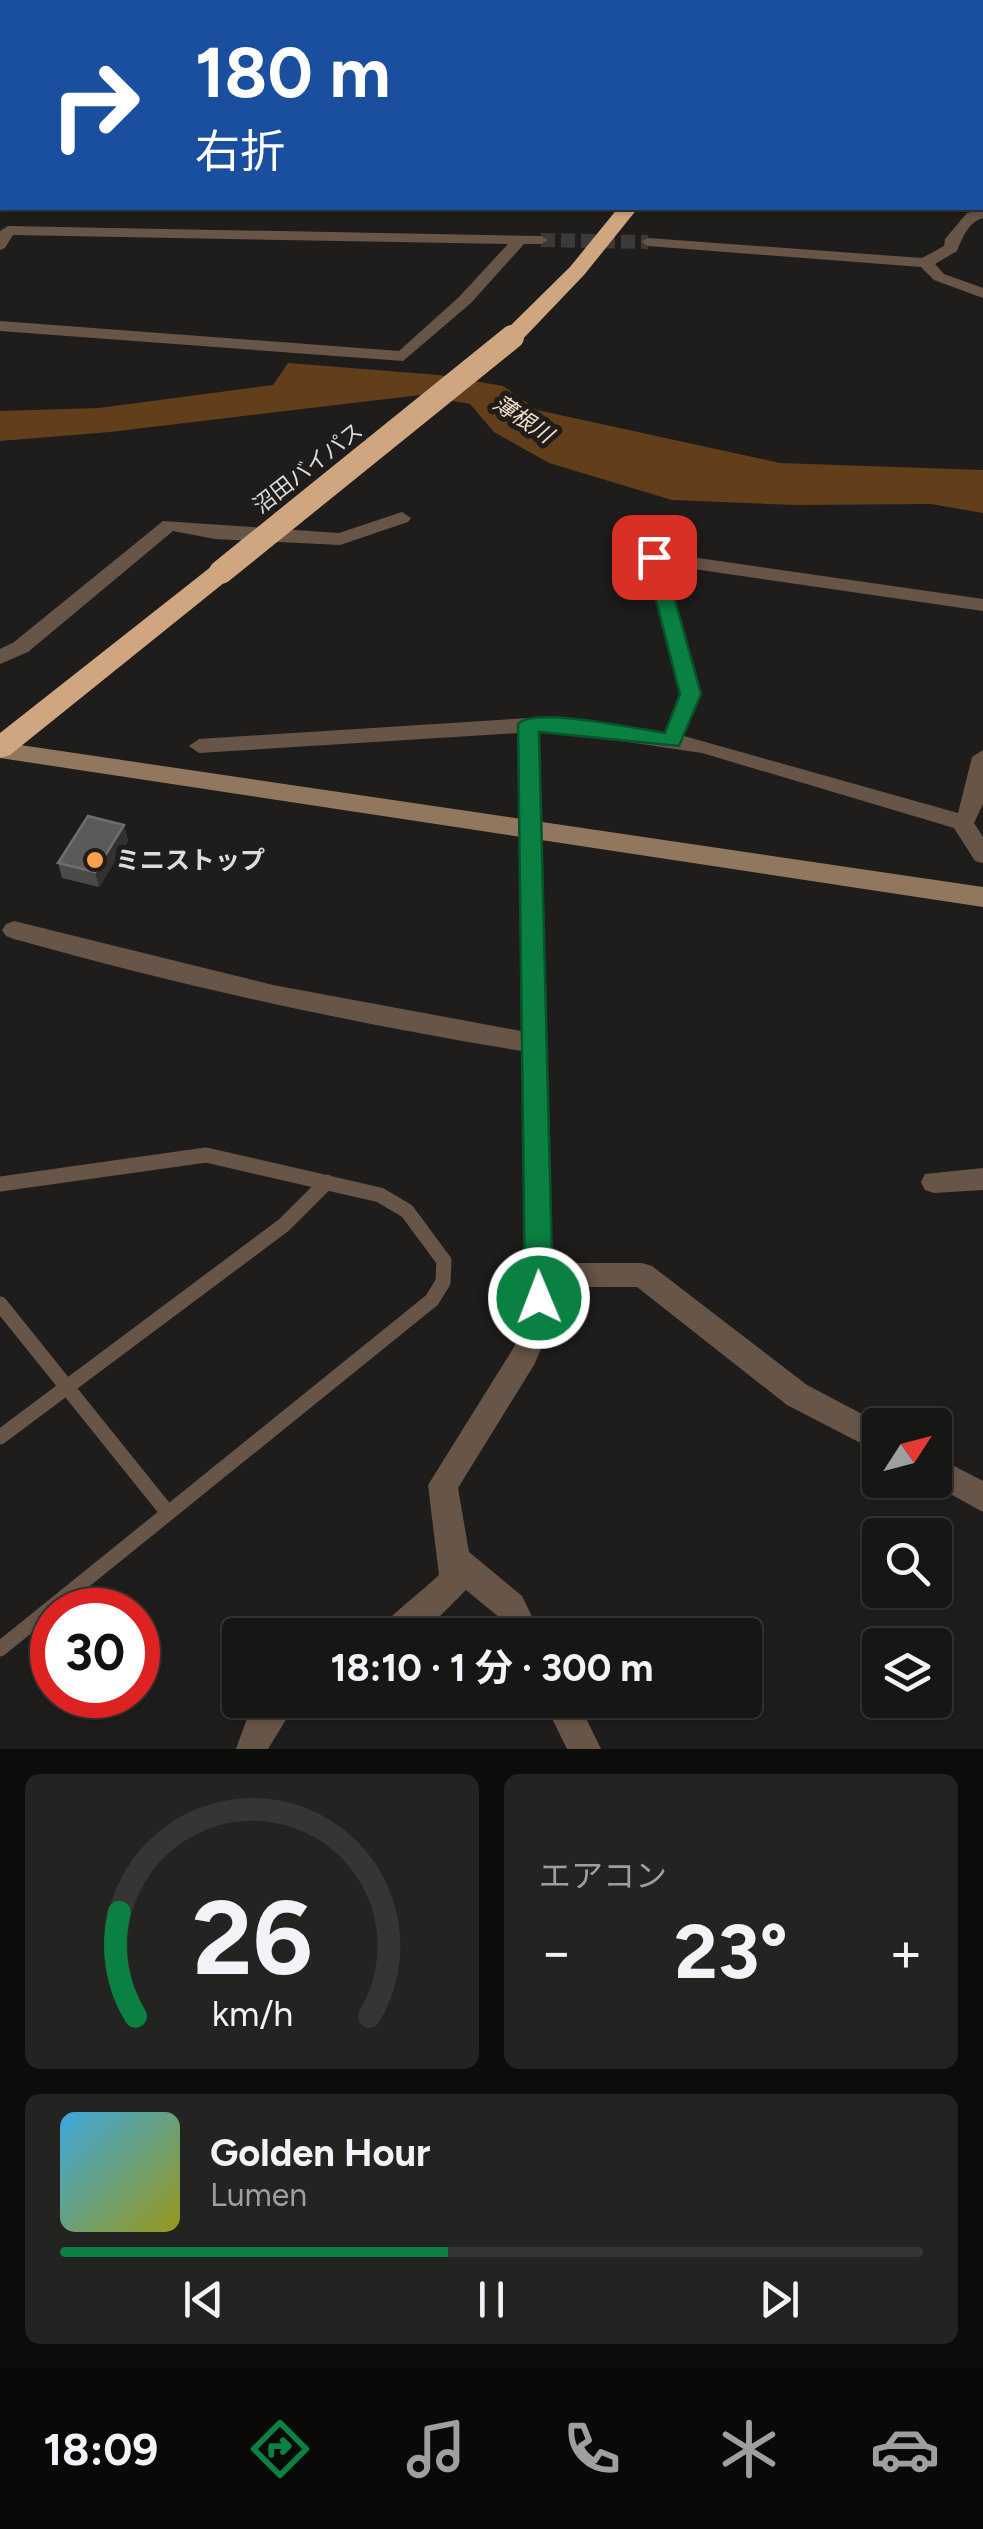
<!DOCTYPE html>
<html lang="ja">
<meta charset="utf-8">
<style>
:root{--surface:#161614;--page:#232322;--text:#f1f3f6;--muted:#9e9fa0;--line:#353534;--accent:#0b8043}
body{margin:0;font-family:Figtree,"Noto Sans JP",sans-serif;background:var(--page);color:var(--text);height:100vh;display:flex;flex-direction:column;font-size:38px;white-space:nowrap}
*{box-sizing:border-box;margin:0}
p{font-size:32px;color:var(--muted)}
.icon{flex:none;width:55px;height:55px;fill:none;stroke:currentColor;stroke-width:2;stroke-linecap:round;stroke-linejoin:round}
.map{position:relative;height:1749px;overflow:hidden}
.details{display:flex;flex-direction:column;gap:25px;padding:25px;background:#0c0c0b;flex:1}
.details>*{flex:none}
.top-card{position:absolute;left:0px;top:0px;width:985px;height:210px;box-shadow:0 2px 8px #0004,0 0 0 2px var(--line);background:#1a4fa0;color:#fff;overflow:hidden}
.needle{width:65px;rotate:54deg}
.fabs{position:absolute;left:862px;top:1408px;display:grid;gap:20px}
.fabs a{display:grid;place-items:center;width:90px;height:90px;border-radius:10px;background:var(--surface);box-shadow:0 2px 8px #0004,0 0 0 2px var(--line);font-size:50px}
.speed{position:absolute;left:30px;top:1588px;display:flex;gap:20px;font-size:50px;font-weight:700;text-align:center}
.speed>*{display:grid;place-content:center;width:130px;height:130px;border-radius:50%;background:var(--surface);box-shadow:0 2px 8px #0004,0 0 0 2px var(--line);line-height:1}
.speed .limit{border:15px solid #d22;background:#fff;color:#111}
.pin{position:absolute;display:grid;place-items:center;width:85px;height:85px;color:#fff;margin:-42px;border-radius:20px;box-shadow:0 5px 15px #0006}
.me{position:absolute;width:110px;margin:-55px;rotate:359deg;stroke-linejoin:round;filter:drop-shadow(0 0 8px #0008)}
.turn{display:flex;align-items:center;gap:35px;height:210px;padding:0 30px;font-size:45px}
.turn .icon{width:130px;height:130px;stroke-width:2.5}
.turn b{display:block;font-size:70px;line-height:85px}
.big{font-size:75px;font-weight:700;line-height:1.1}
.details .widget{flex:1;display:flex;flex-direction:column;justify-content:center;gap:15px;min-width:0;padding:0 35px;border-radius:15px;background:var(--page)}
.details .dial{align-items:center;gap:0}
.dial svg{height:260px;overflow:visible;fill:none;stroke:var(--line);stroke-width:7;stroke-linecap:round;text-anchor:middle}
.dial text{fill:var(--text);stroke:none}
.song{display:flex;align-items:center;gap:30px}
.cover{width:120px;height:120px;border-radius:15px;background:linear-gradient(135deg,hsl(200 70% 55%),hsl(60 70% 35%))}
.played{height:10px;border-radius:5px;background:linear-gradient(90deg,var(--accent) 45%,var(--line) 45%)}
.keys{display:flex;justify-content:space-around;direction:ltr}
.heat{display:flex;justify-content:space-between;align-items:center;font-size:55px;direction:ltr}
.details .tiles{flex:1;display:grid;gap:25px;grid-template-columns:1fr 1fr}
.widget:last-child{grid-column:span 2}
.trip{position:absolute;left:222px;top:1618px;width:540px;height:100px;border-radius:10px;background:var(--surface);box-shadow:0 2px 8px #0004,0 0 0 2px var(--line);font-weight:700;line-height:100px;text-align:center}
.dock{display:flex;height:160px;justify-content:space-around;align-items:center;background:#090908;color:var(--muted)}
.dock .icon{width:70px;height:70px}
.dock .selected{color:var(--accent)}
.dock b{font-size:45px;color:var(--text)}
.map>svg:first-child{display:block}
</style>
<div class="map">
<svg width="983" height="1749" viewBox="0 0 983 1749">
<rect width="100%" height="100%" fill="#1e1d1b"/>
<path fill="#41280f" d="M 74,0 L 651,0 L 70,2 Z"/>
<path fill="#623e1b" d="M 288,363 L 439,375 L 503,386 L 537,410 L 780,463 L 983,470 L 983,513 L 931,504 L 795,505 L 672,500 L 549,463 L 494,432 L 470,404 L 420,395 L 110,432 L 0,441 L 0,411 L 99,408 L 273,385 Z"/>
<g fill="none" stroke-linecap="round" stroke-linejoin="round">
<path fill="#623e1b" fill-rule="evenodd" d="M 982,22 L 983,22 L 983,38 L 982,38 Z
M 0,181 L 2,181 L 2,199 L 0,199 Z"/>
<path stroke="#3b3a38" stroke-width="14" stroke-dasharray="14 6" stroke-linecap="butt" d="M 541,240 L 648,242"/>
<path stroke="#675648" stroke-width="6" d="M 422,2 L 428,0"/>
<path stroke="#675648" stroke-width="15" d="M 0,1184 L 206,1155 L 380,1195 L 407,1211 L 444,1261 L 443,1282 L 432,1300 L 0,1649
M 0,1304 L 168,1513
M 0,1437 L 284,1225 L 327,1182"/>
<path fill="#675648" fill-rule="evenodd" d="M 982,47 L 983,47 L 983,55 L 982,55 Z
M 983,209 L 983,218 C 968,222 962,239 957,251 L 935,264 L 944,274 L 983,288 L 983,298 L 934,280 L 921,267 L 648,246 L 641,242 L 648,238 L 922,258 L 944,246 L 945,239 L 967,213 Z
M 8,226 L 541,236 L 548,240 L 541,244 L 524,244 L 471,303 L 403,361 L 0,331 L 0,321 L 399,351 L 459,297 L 508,244 L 13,235 L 5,248 L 0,250 L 0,231 Z
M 402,512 L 411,518 L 408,522 L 340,545 L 215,539 L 173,531 L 28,652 L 0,664 L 0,649 L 14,642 L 163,521 L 339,533 Z
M 622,547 L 983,599 L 983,611 L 666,565 L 700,694 L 684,736 L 958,813 L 972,757 L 983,750 L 983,804 L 974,823 L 983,837 L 983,863 L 975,861 L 954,828 L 702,753 L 568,733 L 539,732 L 551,1263 L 642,1263 L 652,1266 L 807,1385 L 883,1425 L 880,1453 L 787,1405 L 637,1287 L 552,1287 L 553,1322 L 534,1365 L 458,1488 L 469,1552 L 522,1596 L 541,1635 L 508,1635 L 500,1618 L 466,1590 L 421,1635 L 375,1635 C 381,1622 425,1589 439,1575 L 428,1485 L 514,1347 L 525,1322 L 522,1051 C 350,1023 181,986 14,939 L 6,936 L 2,930 L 6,924 L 14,921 L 273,985 L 521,1031 L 518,733 L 199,753 L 189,746 L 199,739 L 528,718 L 568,719 L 665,733 L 680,694 L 646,562 L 615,557 L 613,553 Z
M 983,1168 L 983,1190 L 934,1193 L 925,1190 L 921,1182 L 925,1174 Z
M 935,1456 L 983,1481 L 983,1512 L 925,1480 L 935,1480 Z
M 261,1700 L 298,1700 L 268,1749 L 236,1749 L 249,1713 Z
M 543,1700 L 577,1700 L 601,1749 L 567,1749 Z"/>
<path fill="#92775f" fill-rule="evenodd" d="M 0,742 L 983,887 L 983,907 L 0,758 Z"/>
<path fill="#d0a681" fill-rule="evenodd" d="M 692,0 L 708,0 L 708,2 L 692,2 Z
M 618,208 L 638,208 L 584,275 L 520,342 L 504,342 L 501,337 L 504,332 L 570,267 Z
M 221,564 L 234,572 L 230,578 L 10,755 L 0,758 L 0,733 L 212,566 Z"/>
<path stroke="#d0a681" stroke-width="24" d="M 221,572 L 512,337"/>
</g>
<path fill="#4c4a48" d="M 124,825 L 128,841 L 99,887 L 62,878 L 58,863 Z"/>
<path fill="#33312f" d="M 124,825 L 128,841 L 99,887 L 95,872 Z"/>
<path fill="#5c5a58" stroke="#706e6c" stroke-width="2.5" d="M 88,816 L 124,825 L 95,872 L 58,863 Z"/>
<path fill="#0b8043" stroke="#07532c" stroke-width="2.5" d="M 654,551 L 663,557 L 701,694 L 679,746 L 539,732 L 553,1298 L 549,1307 L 539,1311 L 529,1307 L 525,1298 L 518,724 C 534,706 637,729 665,733 L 680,694 L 645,557 Z"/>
<circle fill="#f8a14a" stroke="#1e1d1b" stroke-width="4" cx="95" cy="860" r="10"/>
<g text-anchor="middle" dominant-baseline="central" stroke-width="10" stroke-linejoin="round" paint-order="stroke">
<g font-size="22" font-style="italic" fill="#f8dfc9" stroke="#1e1d1b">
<text transform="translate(523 419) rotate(34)">薄根川</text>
</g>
<g font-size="22" fill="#dedcdb" stroke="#1e1d1b">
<text transform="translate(308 468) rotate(-38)">沼田バイパス</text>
</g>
<g font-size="25" font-weight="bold" fill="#dedcdb" stroke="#1e1d1b" text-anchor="start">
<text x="115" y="860">ミニストップ</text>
</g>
</g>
</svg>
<div class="fabs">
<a><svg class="needle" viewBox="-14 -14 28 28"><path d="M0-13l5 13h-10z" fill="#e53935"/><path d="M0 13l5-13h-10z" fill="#9e9fa0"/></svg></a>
<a><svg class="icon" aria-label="search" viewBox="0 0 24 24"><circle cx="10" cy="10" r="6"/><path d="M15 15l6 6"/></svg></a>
<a><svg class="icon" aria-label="layers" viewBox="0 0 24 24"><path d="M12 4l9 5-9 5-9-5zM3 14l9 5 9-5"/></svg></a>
</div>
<div class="speed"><div class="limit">30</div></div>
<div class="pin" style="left:654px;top:557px;background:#d93025"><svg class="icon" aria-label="arrive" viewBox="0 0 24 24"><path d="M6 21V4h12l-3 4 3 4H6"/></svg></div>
<svg class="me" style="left:539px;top:1298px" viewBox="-20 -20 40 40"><circle r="17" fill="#0b8043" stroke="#fff" stroke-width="3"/><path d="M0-11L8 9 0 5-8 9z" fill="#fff"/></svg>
<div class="trip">18:10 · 1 分 · 300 m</div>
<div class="top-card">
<div class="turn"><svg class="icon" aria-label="right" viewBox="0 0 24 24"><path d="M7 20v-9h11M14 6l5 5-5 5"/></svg><div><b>180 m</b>右折</div></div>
</div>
</div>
<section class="details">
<div class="tiles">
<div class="widget dial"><svg viewBox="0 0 100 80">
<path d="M14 69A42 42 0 1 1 86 69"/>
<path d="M14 69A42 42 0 0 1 9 37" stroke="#0b8043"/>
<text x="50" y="56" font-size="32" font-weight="700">26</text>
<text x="50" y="72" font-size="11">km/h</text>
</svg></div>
<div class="widget"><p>エアコン</p>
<div class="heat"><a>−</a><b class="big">23°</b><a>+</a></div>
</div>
<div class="widget">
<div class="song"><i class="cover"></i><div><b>Golden Hour</b><p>Lumen</p></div></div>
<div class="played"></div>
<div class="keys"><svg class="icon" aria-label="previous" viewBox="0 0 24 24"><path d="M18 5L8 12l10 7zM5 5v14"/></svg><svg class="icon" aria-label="pause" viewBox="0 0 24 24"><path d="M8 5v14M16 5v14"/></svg><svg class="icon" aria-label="next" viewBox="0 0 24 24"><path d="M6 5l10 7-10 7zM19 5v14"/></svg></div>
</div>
</div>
</section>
<nav class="dock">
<b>18:09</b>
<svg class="icon selected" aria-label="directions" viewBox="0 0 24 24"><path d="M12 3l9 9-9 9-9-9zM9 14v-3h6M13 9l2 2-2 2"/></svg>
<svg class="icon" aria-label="music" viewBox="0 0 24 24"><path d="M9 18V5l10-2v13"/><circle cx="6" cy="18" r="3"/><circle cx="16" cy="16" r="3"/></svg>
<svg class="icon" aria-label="phone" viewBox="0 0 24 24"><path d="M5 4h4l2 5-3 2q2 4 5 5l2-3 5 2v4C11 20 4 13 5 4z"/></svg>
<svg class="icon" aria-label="climate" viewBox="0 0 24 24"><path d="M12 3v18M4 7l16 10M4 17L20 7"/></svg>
<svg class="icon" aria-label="car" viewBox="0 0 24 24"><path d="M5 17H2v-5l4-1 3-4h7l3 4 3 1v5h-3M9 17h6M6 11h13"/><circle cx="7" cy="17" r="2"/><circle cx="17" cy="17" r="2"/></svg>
</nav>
